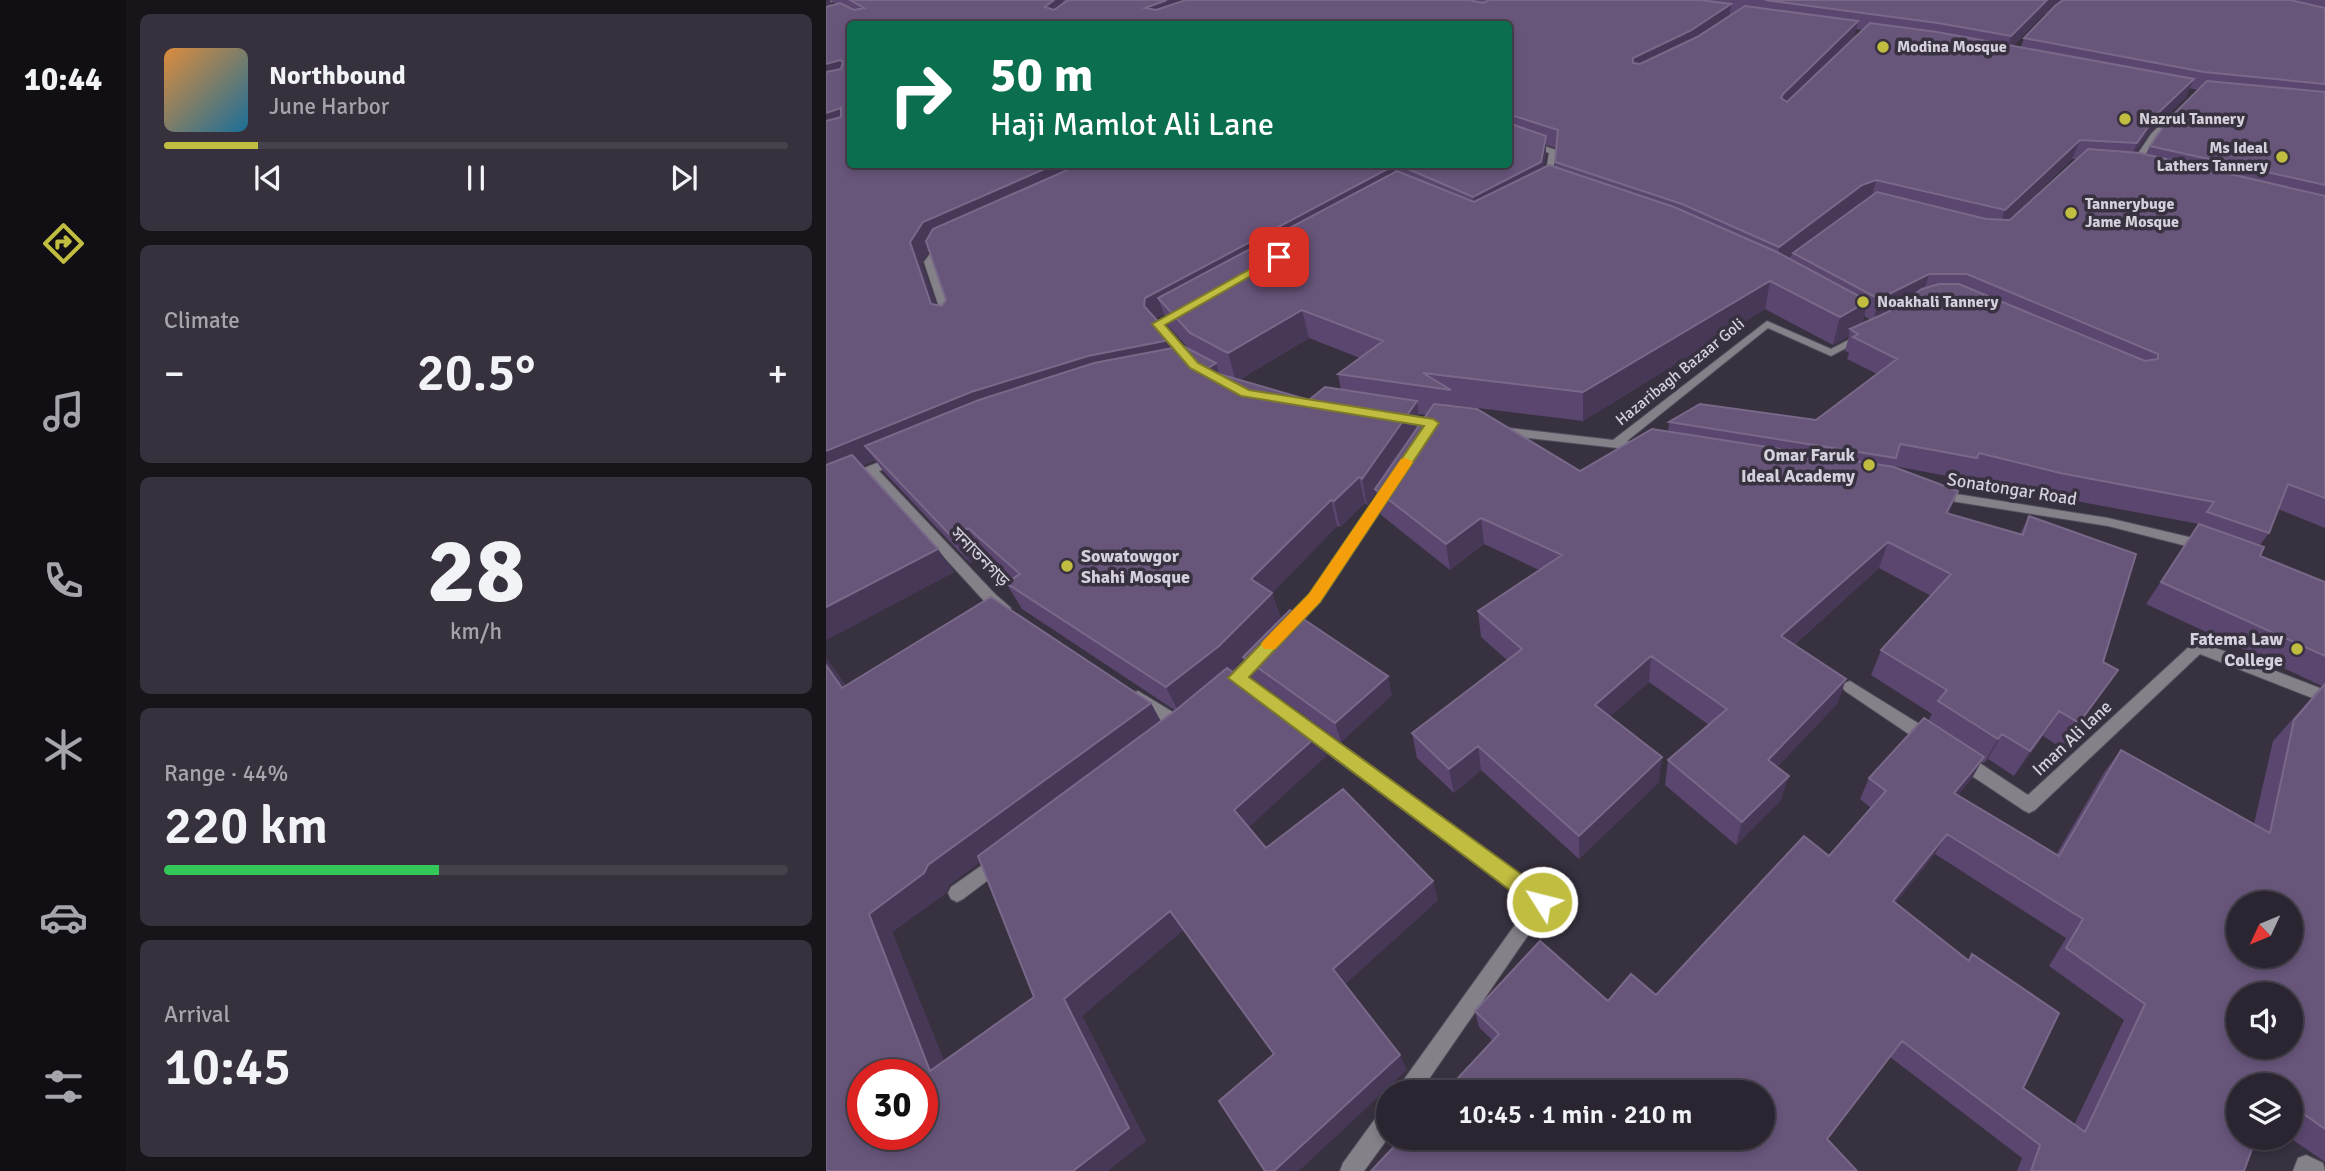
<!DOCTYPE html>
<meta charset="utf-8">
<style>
:root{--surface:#2a2530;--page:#36313c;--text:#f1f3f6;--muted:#a5a5ab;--line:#46424c;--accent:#c1bd40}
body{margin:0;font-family:Signika,"Noto Sans Bengali",sans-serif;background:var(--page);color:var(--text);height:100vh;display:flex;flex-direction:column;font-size:26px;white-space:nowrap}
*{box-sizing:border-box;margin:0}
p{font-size:23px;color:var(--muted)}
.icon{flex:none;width:38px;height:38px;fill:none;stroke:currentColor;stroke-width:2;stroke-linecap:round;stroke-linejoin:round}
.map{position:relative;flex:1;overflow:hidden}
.sheet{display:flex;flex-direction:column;gap:14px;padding:14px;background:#17141a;width:700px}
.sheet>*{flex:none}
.guide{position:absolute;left:21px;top:21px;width:665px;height:147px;border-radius:7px;box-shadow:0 4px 10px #0003,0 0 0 2px var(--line);background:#0b6e4f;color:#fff;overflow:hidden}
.needle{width:46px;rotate:226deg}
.fabs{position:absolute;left:1400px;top:891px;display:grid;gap:14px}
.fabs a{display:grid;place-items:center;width:77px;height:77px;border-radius:50%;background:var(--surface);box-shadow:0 4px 10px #0003,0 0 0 2px var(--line);font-size:35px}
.speed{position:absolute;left:21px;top:1059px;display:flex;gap:14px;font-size:35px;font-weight:700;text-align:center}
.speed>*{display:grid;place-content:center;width:91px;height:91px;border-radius:50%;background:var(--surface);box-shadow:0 4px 10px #0003,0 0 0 2px var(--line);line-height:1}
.speed .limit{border:10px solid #d22;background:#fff;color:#111}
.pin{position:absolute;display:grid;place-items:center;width:60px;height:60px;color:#fff;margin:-30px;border-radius:14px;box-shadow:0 4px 10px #0006}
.me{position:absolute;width:77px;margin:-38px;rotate:306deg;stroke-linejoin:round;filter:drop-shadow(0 0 5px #0008)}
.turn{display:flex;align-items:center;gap:24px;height:147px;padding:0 28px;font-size:32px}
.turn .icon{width:91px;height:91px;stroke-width:2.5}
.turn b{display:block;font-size:49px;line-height:60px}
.big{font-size:52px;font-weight:600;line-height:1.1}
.sheet .card{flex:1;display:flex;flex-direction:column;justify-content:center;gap:10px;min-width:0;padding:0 24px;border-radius:10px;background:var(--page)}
.sheet .dial{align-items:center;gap:0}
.dial b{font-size:91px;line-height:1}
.song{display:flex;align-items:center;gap:21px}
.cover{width:84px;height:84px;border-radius:10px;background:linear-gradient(135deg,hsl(30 70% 55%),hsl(200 70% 35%))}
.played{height:7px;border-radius:4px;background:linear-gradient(90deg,var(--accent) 15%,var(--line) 15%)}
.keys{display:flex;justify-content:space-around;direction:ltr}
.heat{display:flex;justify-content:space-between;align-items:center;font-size:38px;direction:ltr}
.charge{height:10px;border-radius:5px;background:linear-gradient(90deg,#34c759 44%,var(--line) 0)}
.trip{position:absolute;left:550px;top:1080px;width:399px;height:70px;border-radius:35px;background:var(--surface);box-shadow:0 4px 10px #0003,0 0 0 2px var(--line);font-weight:600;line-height:70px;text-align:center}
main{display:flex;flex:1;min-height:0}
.tabs{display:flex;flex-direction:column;width:126px;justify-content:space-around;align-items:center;background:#110f13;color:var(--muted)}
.tabs .icon{width:49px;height:49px}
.tabs .on{color:var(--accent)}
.tabs b{font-size:32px;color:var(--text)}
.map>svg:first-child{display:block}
</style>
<main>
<nav class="tabs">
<b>10:44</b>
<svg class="icon on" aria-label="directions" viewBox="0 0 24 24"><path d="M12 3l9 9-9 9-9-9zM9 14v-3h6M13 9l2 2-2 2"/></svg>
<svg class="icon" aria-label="music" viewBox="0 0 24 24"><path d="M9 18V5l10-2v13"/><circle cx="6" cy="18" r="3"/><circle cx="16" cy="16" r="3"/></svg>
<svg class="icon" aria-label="phone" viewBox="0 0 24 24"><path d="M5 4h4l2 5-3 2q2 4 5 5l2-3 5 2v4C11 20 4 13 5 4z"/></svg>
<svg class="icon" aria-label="climate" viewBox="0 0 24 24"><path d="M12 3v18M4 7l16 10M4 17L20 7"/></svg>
<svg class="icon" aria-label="car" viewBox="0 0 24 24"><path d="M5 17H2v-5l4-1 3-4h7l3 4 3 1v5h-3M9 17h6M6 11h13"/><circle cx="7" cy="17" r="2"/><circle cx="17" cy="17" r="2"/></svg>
<svg class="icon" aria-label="filters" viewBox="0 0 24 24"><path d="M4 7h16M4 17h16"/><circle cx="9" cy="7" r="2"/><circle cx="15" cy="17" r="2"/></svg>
</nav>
<section class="sheet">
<div class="card">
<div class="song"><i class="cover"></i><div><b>Northbound</b><p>June Harbor</p></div></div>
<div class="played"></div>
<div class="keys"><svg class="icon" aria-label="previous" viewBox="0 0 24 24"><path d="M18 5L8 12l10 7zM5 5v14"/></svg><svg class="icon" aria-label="pause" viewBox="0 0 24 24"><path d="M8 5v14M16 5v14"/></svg><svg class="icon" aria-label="next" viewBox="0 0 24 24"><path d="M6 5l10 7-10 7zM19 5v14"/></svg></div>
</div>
<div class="card"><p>Climate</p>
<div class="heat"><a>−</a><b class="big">20.5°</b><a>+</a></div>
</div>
<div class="card dial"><b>28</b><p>km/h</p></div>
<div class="card"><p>Range · 44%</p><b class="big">220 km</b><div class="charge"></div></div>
<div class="card"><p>Arrival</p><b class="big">10:45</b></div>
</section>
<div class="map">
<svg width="1499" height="1171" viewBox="0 0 1499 1171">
<rect width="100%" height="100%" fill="#383140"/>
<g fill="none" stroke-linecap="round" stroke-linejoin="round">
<defs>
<path id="minor" d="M 0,0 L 11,0 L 0,4 Z
M 1346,113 L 1353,115 L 1331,138 L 1309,170 L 1303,170 L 1302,168 L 1325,134 Z
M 682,134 L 730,150 L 725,185 L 718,183 L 723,153 L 682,139 Z
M 115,242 L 120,245 L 108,262 L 128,322 L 123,325 L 118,322 L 98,262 L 112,243 Z
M 355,308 L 360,311 L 359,313 L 338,325 L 368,360 L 363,363 L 359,362 L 327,324 Z
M 941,321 L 1005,349 L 1034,334 L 1042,334 L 1043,336 L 1005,356 L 942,328 L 801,441 L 822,444 L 824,447 L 818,451 L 675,435 L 669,431 L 675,427 L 787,440 Z
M 71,455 L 75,456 L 77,459 L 75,462 L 53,471 L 169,594 L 185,608 L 183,612 L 173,612 L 159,602 L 43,475 L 0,492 L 0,483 Z
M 563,484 L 569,488 L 494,602 L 463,633 L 453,633 L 451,629 L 453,625 L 484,594 L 559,485 Z
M 1111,491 L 1282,518 L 1380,541 L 1387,546 L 1380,551 L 1282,526 L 1106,498 L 1105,495 L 1106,492 Z
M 1372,641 L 1499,690 L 1499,703 L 1374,654 L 1209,810 L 1203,813 L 1197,810 L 1131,766 L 1129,761 L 1131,756 L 1137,754 L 1143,756 L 1202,795 L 1367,643 Z
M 434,648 L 439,650 L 441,654 L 439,658 L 404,692 L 399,694 L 394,692 L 391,688 L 394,684 L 429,650 Z
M 1024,681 L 1108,733 L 1110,738 L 1108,743 L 1102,745 L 1096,743 L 1019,691 L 1016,687 L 1019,683 Z
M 312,691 L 360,720 L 362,725 L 360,730 L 354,732 L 348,730 L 307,701 L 304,697 L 307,693 Z
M 480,721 L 722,896 L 725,902 L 594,1092 L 570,1092 L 574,1085 L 704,904 L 474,733 L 472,728 L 474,723 Z
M 172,854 L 178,856 L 181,862 L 178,868 L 137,899 L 131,902 L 125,899 L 122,893 L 125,887 Z
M 562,1109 L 562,1138 L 538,1171 L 514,1171 L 517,1163 L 554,1112 Z
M 1480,1155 L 1497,1163 L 1499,1171 L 1467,1171 L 1472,1158 Z"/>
</defs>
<use href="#minor" stroke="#544e5c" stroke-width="2"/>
<use href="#minor" fill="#848189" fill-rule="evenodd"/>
</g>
<path fill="#5a466e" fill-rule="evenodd" d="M 4,0 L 1499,0 L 1499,528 L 1452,509 L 1443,533 L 1434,545 L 1434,556 L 1499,582 L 1499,1162 L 1464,1138 L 1465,1138 L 1465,1085 L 1412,1085 L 1418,1171 L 1191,1171 L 1196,1158 L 1064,1057 L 1001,1139 L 667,1041 L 653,1027 L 649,1011 L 782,1001 L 830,995 L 1003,856 L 1045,808 L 1034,799 L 1043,778 L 1102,721 L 1106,714 L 1045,675 L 1055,650 L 1105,596 L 1053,568 L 968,645 L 1020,679 L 1011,704 L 951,767 L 955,800 L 910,845 L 839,785 L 842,760 L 883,725 L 823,682 L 784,716 L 833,782 L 753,859 L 655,770 L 628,793 L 591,758 L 586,733 L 681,660 L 655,637 L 652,611 L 713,570 L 658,544 L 624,570 L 555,515 L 550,492 L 541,505 L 539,503 L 514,527 L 511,526 L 446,593 L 455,619 L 566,695 L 515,742 L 425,677 L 417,658 L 405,671 L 500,756 L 422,827 L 440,848 L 612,900 L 519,984 L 581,1070 L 448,1054 L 357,930 L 256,1016 L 320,1141 L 0,1171 L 0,658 L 20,686 L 335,721 L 350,711 L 196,609 L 180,583 L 186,579 L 159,555 L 144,563 L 58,472 L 49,460 L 35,466 L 128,572 L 0,640 L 6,5 L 10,4 ZM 1227,8 L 1198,38 L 1195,47 L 1187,46 L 1216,16 ZM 682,24 L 682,164 L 24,164 ZM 1030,29 L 1037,30 L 1025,41 ZM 1363,88 L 1372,90 L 1324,146 L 1320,154 L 1309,153 L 1323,133 L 1360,97 ZM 720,145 L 730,148 L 729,167 L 718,167 L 720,155 ZM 1246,159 L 1250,159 L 1184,220 L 1183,220 ZM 103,251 L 120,300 L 116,306 L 110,305 L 96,263 ZM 939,309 L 1007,345 L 1023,336 L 1019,351 L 1023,353 L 1021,359 L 1051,374 L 990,420 L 843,422 L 842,431 L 754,471 L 627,406 L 627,405 L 757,421 ZM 338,314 L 342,326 L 364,350 L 351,347 L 348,339 L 329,318 ZM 1038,316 L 1045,320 L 1036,324 ZM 483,338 L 534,358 L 512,374 L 515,390 L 483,400 L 413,380 ZM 592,414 L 600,415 L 594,424 ZM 1068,466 L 1142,480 L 1144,476 L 1223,496 L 1373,524 L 1320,604 L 1496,686 L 1447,741 L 1428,824 L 1295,750 L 1279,771 L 1230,855 L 1132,795 L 1146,778 L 1155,762 L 1158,763 L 1162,759 L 1188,776 L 1217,736 L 1236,748 L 1274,695 L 1277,662 L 1203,516 L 1194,534 L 1123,514 ZM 1109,854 L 1240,938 L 1223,966 L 1298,1020 L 1248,1125 L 1197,1088 L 1146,954 L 1142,960 L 1069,903 ZM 154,862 L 208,997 L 118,1061 L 66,932 L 120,893 L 123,885 Z"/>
<path fill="#473857" d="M 0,0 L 4,0 L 10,13 L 0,17 Z
M 228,0 L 237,0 L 241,11 L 225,24 L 219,7 Z
M 341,0 L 387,0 L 323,24 L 319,8 Z
M 1221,0 L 1238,0 L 1216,16 L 1180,53 L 1185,36 Z
M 905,4 L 903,21 L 806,76 L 807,58 Z
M 1032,21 L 1028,38 L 954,112 L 955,98 L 957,94 Z
M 14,60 L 23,77 L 0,84 L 0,64 Z
M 1368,79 L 1360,97 L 1323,133 L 1303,162 L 1311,143 L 1331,114 Z
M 15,108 L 24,125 L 0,134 L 0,113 Z
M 720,136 L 720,155 L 716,181 L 649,217 L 647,197 Z
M 1254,140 L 1246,159 L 1172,230 L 1179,210 Z
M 230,164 L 281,164 L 108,243 L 96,263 L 118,326 L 105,304 L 84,242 L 97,222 Z
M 567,166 L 570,186 L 332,298 L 338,314 L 327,320 L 318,306 L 319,298 Z
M 1050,180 L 1045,200 L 1031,205 L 968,254 L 967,253 L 966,255 L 950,268 L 953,247 L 1036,185 Z
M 1103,274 L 1097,295 L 1047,321 L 1053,299 Z
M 944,281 L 939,309 L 757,421 L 757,392 Z
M 1042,301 L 1035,329 L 1024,329 L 1023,336 L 1007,345 L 1014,317 Z
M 476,310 L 483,338 L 410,382 L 402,353 Z
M 348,339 L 356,361 L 39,446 L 49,460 L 0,480 L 0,451 L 145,392 L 262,356 Z
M 390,363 L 398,389 L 379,370 Z
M 591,401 L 594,427 L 549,489 L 550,492 L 541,505 L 536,479 Z
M 533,477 L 539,503 L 514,527 L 508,501 Z
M 1132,491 L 1122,517 L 1120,513 Z
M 505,500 L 511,526 L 445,594 L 446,593 L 455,620 L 404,672 L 353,713 L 340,687 L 425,579 Z
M 655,518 L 658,544 L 624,570 L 620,544 Z
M 142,528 L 159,555 L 144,563 L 126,537 Z
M 1062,542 L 1053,568 L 948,662 L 955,636 Z
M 112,549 L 128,572 L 0,640 L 0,607 Z
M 825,656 L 823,682 L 769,730 L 769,705 Z
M 0,658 L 37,710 L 16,688 L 0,665 Z
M 1292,670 L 1274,695 L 1236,748 L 1253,723 Z
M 562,676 L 566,695 L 515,742 L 509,723 Z
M 1020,679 L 1011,704 L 935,784 L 942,760 Z
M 325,703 L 337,725 L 123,885 L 120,893 L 66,932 L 128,1086 L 104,1071 L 43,914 L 102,865 Z
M 1233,711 L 1217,736 L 1188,776 L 1204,751 Z
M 1176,734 L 1162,759 L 1158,763 L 1172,739 Z
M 492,735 L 500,756 L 419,831 L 408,810 Z
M 652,746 L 655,770 L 628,793 L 623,769 Z
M 836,757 L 833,782 L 753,859 L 753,836 Z
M 1158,757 L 1146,778 L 1117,814 L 1128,793 Z
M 963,776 L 955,800 L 910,845 L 916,822 Z
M 1121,834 L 1109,854 L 1056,920 L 1067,901 Z
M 607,881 L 612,900 L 516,987 L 507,969 Z
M 344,911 L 357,930 L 256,1016 L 320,1141 L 282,1171 L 247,1171 L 238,999 Z
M 574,1055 L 581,1070 L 473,1171 L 448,1171 Z"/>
<path fill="#67557a" stroke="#796989" stroke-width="2" fill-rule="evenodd" d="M 24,0 L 228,0 L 219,7 L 228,10 L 242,0 L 341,0 L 319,8 L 330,10 L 360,0 L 643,0 L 657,3 L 663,0 L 874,0 L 905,4 L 864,31 L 807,58 L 807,63 L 814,64 L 871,37 L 919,6 L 1032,21 L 957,94 L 955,98 L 961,102 L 1044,23 L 1111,32 L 1368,79 L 1331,114 L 1311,143 L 1254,140 L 1179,210 L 1050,180 L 1036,185 L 953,247 L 856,204 L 729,162 L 732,130 L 682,114 L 682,24 L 24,24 L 24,164 L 230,164 L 97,222 L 84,242 L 105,304 L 116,306 L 120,300 L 100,241 L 107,229 L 255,164 L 682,164 L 682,123 L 720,136 L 715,162 L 647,197 L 575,166 L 567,166 L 319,298 L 318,306 L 348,339 L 262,356 L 145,392 L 0,451 L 0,121 L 15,117 L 15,108 L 0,113 L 0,72 L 15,69 L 17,62 L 14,60 L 0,64 L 0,7 L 14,3 L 28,10 L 38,8 Z
M 939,0 L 1221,0 L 1185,36 L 1112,23 Z
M 1237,0 L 1464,0 L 1499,8 L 1499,84 L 1378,72 L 1198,38 L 1229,6 Z
M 1381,81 L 1499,92 L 1499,185 L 1324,146 L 1341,121 Z
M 1262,149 L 1314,153 L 1499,196 L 1499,498 L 1462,484 L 1443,533 L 1381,512 L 1388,502 L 1234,473 L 1153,453 L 1151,458 L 1074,444 L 1070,458 L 843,422 L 874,404 L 990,420 L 1071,359 L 1027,337 L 1032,334 L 1024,329 L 1062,312 L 1096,289 L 1113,284 L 1133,284 L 1319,361 L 1332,359 L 1332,354 L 1141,274 L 1103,274 L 1053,299 L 967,253 L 1051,192 L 1160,219 L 1184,220 Z
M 723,165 L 848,207 L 951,252 L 1042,301 L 1014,317 L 944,281 L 757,392 L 597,373 L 625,390 L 512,374 L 557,341 L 476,310 L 402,353 L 364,333 L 332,298 L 571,171 L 648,202 Z
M 357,346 L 390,363 L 379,370 L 483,400 L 499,387 L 591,401 L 536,479 L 533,477 L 508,501 L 505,500 L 425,579 L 446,593 L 393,646 L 340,687 L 180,583 L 194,574 L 142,528 L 126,537 L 39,446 L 153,400 L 268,363 Z
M 608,404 L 651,409 L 754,471 L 826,429 L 1068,467 L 1132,491 L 1120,513 L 1197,535 L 1203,516 L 1310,554 L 1277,662 L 1292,670 L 1253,723 L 1233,711 L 1204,751 L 1176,734 L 1172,739 L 1112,701 L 1121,690 L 1055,650 L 1125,574 L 1062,542 L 955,636 L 1020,679 L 942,760 L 963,776 L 916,822 L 842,760 L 901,709 L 825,656 L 769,705 L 836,757 L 753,836 L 652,746 L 623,769 L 586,733 L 696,649 L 652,611 L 736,555 L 655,518 L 620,544 L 549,489 Z
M 26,455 L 112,549 L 0,607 L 0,465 Z
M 1373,524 L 1438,547 L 1434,556 L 1499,582 L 1499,656 L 1335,582 Z
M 165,597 L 325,703 L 102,865 L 98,873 L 43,914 L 104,1071 L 208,997 L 152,856 L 350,710 L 401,668 L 492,735 L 408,810 L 440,848 L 517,789 L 607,881 L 507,969 L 574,1055 L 448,1171 L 439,1171 L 393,1101 L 448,1054 L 344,911 L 238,999 L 303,1128 L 247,1171 L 0,1171 L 0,665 L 16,688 ZM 37,1074 L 96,1074 L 96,1134 L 37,1134 Z
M 464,610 L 562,676 L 509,723 L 417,657 Z
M 1499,684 L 1499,1129 L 1465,1105 L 1465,1085 L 1412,1085 L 1412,1138 L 1430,1138 L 1418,1171 L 1205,1171 L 1214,1145 L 1076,1041 L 1001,1139 L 1031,1171 L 545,1171 L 576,1138 L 936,1138 L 936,1092 L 619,1092 L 673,1034 L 649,1011 L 714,941 L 782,1001 L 805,974 L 830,995 L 978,836 L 1003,856 L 1060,791 L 1043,778 L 1098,718 L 1158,757 L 1128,793 L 1233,856 L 1295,750 L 1444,833 L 1468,720 ZM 1121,834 L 1257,919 L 1240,948 L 1319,1004 L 1259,1132 L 1197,1088 L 1233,1013 L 1146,954 L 1143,961 L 1067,901 ZM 1412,903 L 1465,903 L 1465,956 L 1412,956 ZM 1412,994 L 1465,994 L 1465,1046 L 1412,1046 Z"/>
<path fill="#c1bd40" stroke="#7d7b2a" stroke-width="2" d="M 449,255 L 458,257 L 339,325 L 372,363 L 423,390 L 607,419 L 613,423 L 494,602 L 423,677 L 724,895 L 727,902 L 724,909 L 716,912 L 709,909 L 402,678 L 483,594 L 598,426 L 415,396 L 364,368 L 326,324 Z"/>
<path fill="#f59e0b" d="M 580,458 L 587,462 L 494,602 L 449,649 L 438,649 L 435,644 L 438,640 L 483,594 L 575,459 Z"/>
<g fill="#c1bd40" stroke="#383140" stroke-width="2.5">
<circle cx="1057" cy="47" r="7"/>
<circle cx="1299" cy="119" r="7"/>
<circle cx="1456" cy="157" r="7"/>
<circle cx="1245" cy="213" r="7"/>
<circle cx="1037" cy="302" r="7"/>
<circle cx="1043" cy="465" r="7"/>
<circle cx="241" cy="566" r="7"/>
<circle cx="1471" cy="649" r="7"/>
</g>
<g text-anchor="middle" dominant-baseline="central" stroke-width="7" stroke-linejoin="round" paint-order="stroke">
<g font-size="16" font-weight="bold" fill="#d5d1db" stroke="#383140" text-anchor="start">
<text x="1071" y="47">Modina Mosque</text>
<text x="1313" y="119">Nazrul Tannery</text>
<text x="1442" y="148" text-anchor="end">Ms Ideal<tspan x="1442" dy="18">Lathers Tannery</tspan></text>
<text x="1259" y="204">Tannerybuge<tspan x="1259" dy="18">Jame Mosque</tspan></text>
<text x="1051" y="302">Noakhali Tannery</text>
</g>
<g font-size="16" fill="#d5d1db" stroke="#383140">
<text transform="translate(854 372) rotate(-39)">Hazaribagh Bazaar Goli</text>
</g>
<g font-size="18" font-weight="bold" fill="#d5d1db" stroke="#383140" text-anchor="end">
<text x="1029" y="455">Omar Faruk<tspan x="1029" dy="21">Ideal Academy</tspan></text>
<text x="255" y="556" text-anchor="start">Sowatowgor<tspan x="255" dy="21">Shahi Mosque</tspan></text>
<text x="1457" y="639">Fatema Law<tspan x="1457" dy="21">College</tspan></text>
</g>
<g font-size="18" fill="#d5d1db" stroke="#383140">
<text transform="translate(1186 489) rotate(9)">Sonatongar Road</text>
<text transform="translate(154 557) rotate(46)">সনাতনগড়</text>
<text transform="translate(1246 738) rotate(-43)">Iman Ali lane</text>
</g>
</g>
</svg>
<div class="fabs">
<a><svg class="needle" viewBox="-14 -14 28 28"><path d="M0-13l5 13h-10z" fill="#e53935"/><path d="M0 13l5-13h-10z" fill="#a5a5ab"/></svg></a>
<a><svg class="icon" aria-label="sound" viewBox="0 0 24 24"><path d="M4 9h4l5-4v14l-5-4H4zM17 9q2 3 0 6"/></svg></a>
<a><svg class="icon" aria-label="layers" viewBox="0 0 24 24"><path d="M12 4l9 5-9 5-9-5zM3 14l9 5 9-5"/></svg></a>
</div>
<div class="speed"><div class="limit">30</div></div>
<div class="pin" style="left:453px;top:257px;background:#d93025"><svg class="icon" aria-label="arrive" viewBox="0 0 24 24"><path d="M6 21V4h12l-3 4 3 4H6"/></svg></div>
<svg class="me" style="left:716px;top:902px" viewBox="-20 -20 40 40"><circle r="17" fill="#c1bd40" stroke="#fff" stroke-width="3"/><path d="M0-11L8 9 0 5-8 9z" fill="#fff"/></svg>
<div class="trip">10:45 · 1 min · 210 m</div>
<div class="guide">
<div class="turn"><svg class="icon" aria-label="right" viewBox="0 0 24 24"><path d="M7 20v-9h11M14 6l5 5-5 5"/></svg><div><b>50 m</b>Haji Mamlot Ali Lane</div></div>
</div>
</div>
</main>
